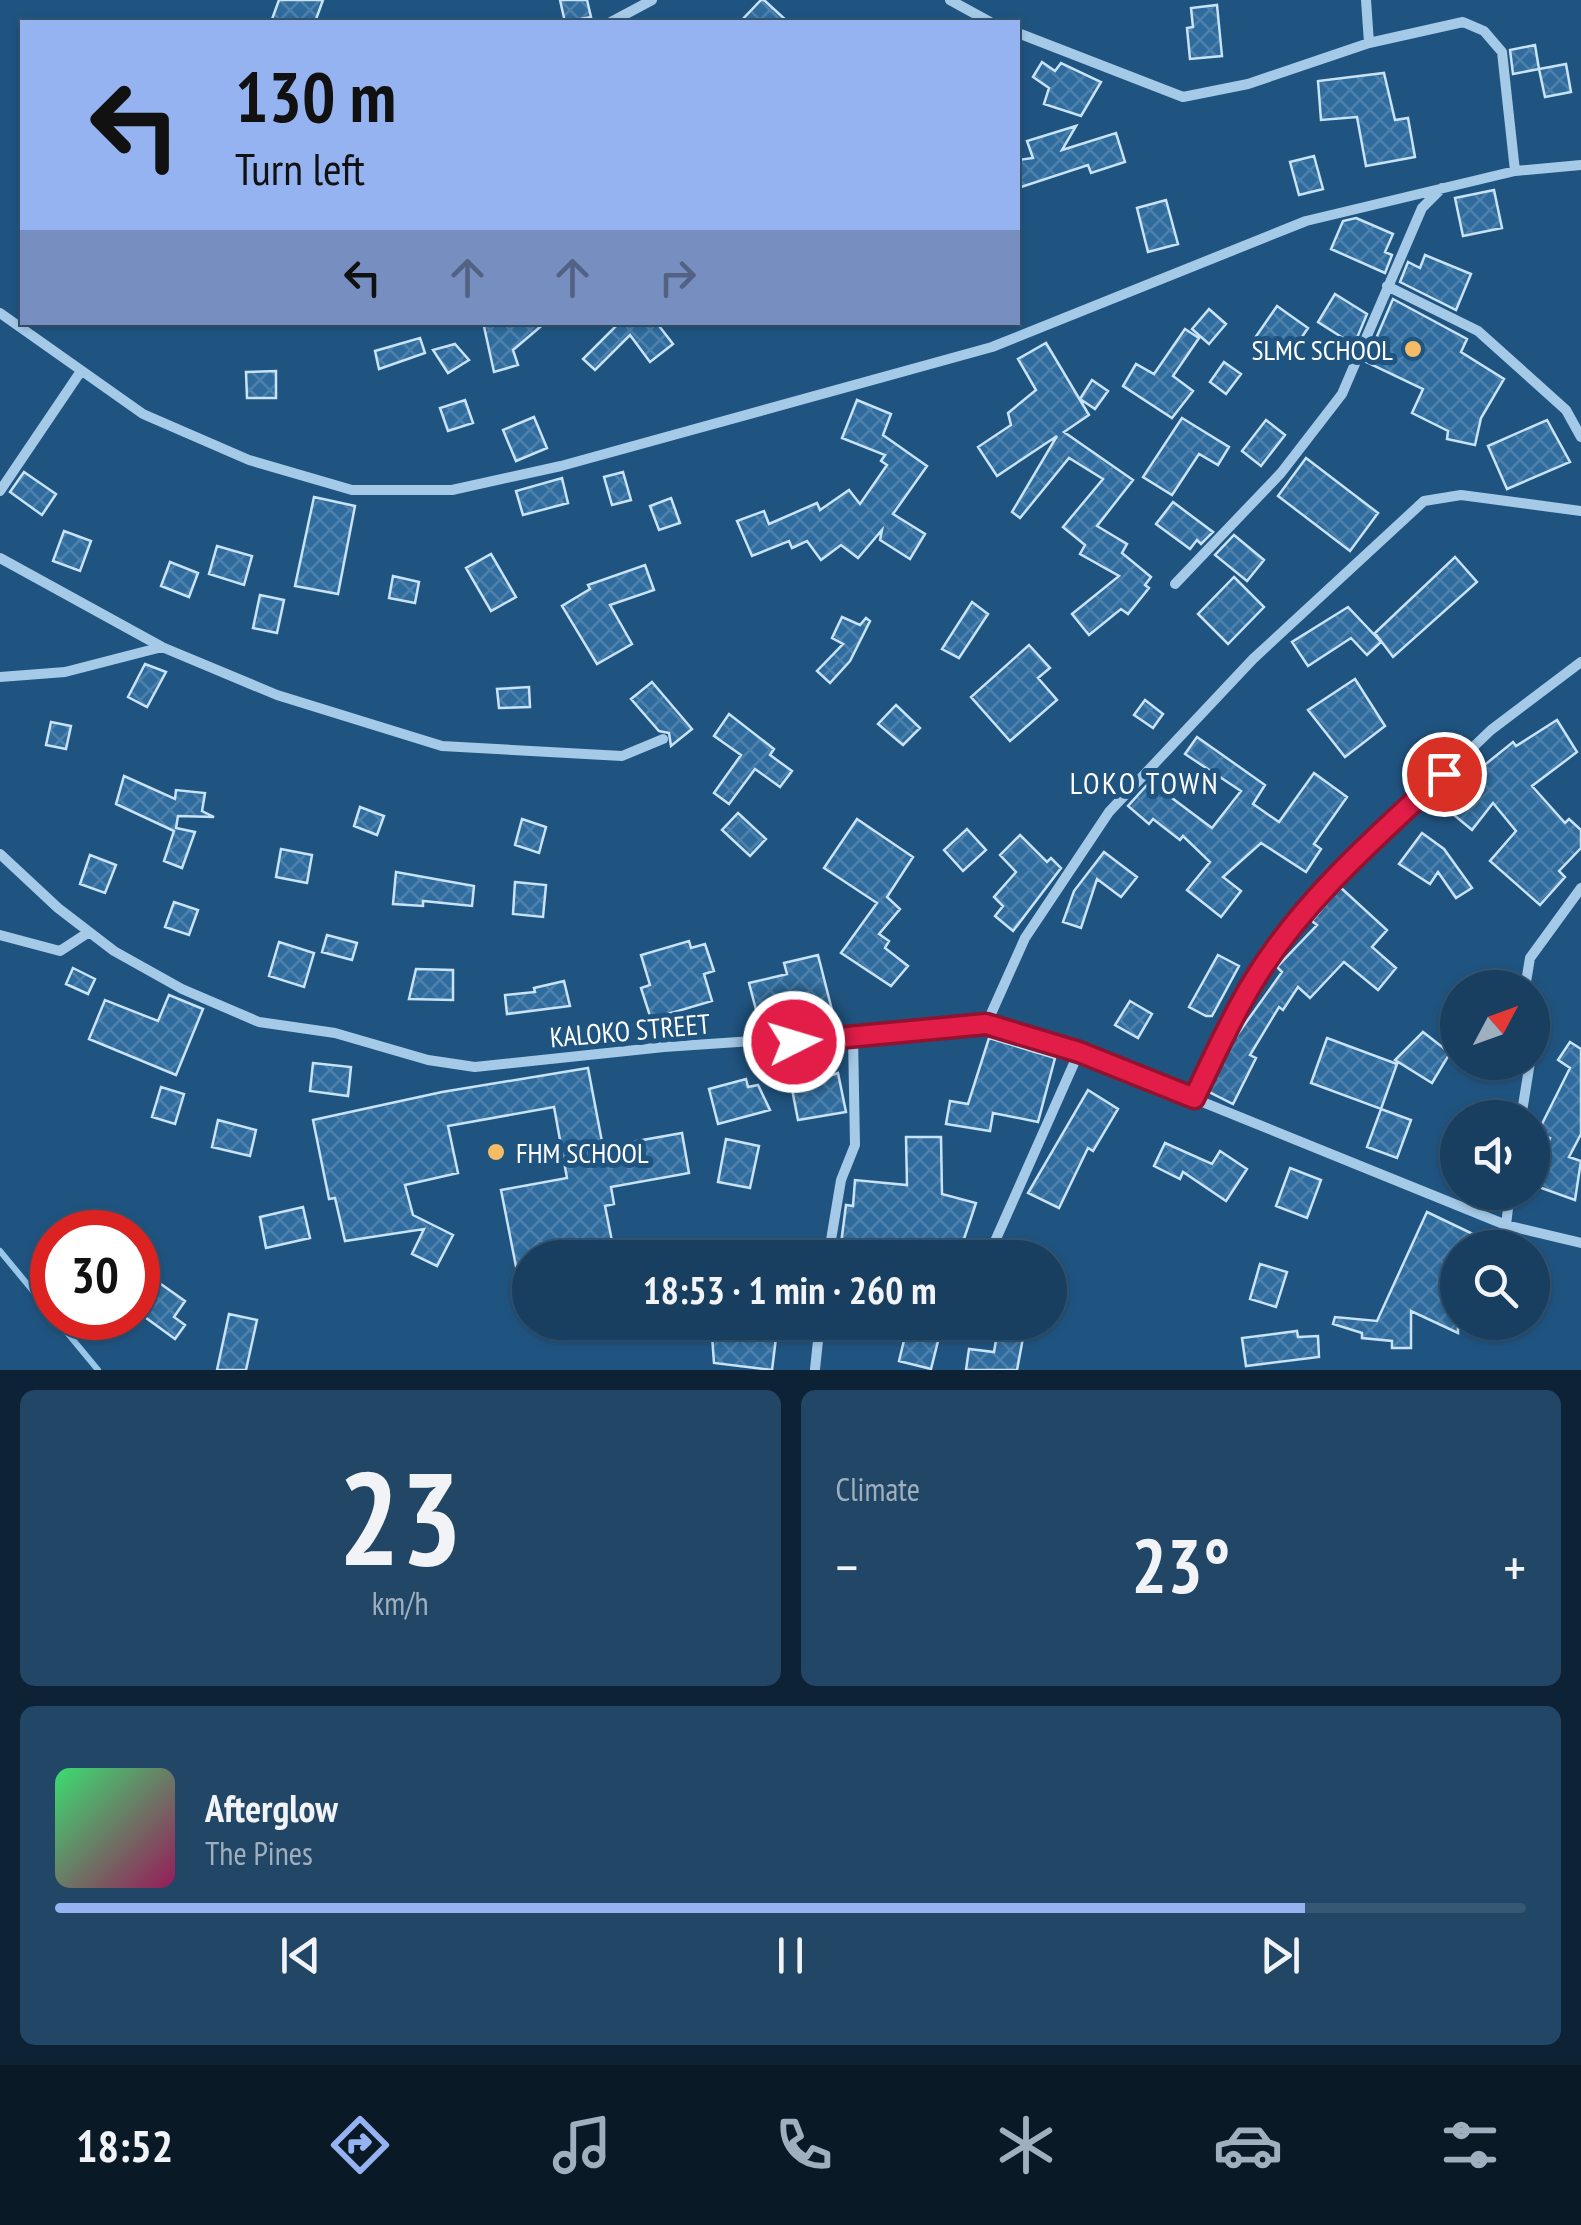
<!DOCTYPE html>
<meta charset="utf-8">
<style>
:root{--surface:#183f60;--page:#214666;--text:#f1f3f6;--muted:#9fafbd;--line:#365875;--accent:#95b2f1}
body{margin:0;font-family:"PT Sans Narrow",sans-serif;background:var(--page);color:var(--text);height:100vh;display:flex;flex-direction:column;font-size:38px;white-space:nowrap}
*{box-sizing:border-box;margin:0}
p{font-size:32px;color:var(--muted)}
.icon{flex:none;width:55px;height:55px;fill:none;stroke:currentColor;stroke-width:2;stroke-linecap:round;stroke-linejoin:round}
.map{position:relative;height:1370px;overflow:hidden}
.panel{display:flex;flex-direction:column;gap:20px;padding:20px;background:#0d2335;flex:1}
.panel>*{flex:none}
.top-card{position:absolute;left:20px;top:20px;width:1000px;height:305px;border-radius:0px;box-shadow:0 2px 8px #0004,0 0 0 2px var(--line);background:#95b2f1;color:#111;overflow:hidden}
.needle{width:65px;rotate:49deg}
.buttons{position:absolute;left:1440px;top:970px;display:grid;gap:20px}
.buttons a{display:grid;place-items:center;width:110px;height:110px;border-radius:50%;background:var(--surface);box-shadow:0 2px 8px #0004,0 0 0 2px var(--line);font-size:50px}
.speed{position:absolute;left:30px;top:1210px;display:flex;gap:20px;font-size:50px;font-weight:700;text-align:center}
.speed>*{display:grid;place-content:center;width:130px;height:130px;border-radius:50%;background:var(--surface);box-shadow:0 2px 8px #0004,0 0 0 2px var(--line);line-height:1}
.speed .limit{border:15px solid #d22;background:#fff;color:#111}
.pin{position:absolute;display:grid;place-items:center;width:85px;height:85px;color:#fff;margin:-42px;border:5px solid #fff;border-radius:50%;box-shadow:0 2px 10px #0007}
.me{position:absolute;width:110px;margin:-55px;rotate:85deg;stroke-linejoin:round;filter:drop-shadow(0 0 8px #0008)}
.turn{display:flex;align-items:center;gap:35px;height:210px;padding:0 50px;font-size:45px}
.turn .icon{width:130px;height:130px;stroke-width:2.5}
.turn b{display:block;font-size:70px;line-height:85px}
.lanes{display:flex;align-items:center;height:95px;padding:0 50px;background:#0003;justify-content:center;gap:50px;direction:ltr}
.lanes .off{opacity:.35}
.big{font-size:75px;font-weight:700;line-height:1.1}
.panel .widget{flex:1;display:flex;flex-direction:column;justify-content:center;gap:15px;min-width:0;padding:0 35px;border-radius:15px;background:var(--page)}
.panel .dial{align-items:center;gap:0}
.dial b{font-size:130px;line-height:1}
.song{display:flex;align-items:center;gap:30px}
.cover{width:120px;height:120px;border-radius:15px;background:linear-gradient(135deg,hsl(140 70% 55%),hsl(330 70% 35%))}
.played{height:10px;border-radius:5px;background:linear-gradient(90deg,var(--accent) 85%,var(--line) 85%)}
.keys{display:flex;justify-content:space-around;direction:ltr}
.heat{display:flex;justify-content:space-between;align-items:center;font-size:55px;direction:ltr}
.panel .tiles{flex:1;display:grid;gap:20px;grid-template-columns:1fr 1fr}
.widget:last-child{grid-column:span 2}
.trip{position:absolute;left:512px;top:1240px;width:555px;height:100px;border-radius:50px;background:var(--surface);box-shadow:0 2px 8px #0004,0 0 0 2px var(--line);font-weight:700;line-height:100px;text-align:center}
.tab-bar{display:flex;height:160px;justify-content:space-around;align-items:center;background:#0a1926;color:var(--muted)}
.tab-bar .icon{width:70px;height:70px}
.tab-bar .selected{color:var(--accent)}
.tab-bar b{font-size:45px;color:var(--text)}
.map>svg:first-child{display:block}
</style>
<div class="map">
<svg width="1581" height="1370" viewBox="0 0 1581 1370">
<defs>
<pattern id="building-cross-hatch" width="8" height="8" patternUnits="userSpaceOnUse" patternTransform="scale(2.5)"><rect width="8" height="8" fill="#2f6c9d"/><path d="M0 0l8 8M0 8l8-8" fill="none" stroke="#4e82ac"/></pattern>
</defs>
<rect width="100%" height="100%" fill="#205480"/>
<g fill="none" stroke-linecap="round" stroke-linejoin="round">
<path stroke="#98c7e9" stroke-width="6" d="M 0,1251 L 52,1314
M 55,1318 L 98,1370"/>
</g>
<path fill="url(#building-cross-hatch)" stroke="#c8e2f6" stroke-width="2.5" d="M 279,0 L 323,0 L 315,22 L 271,22 Z
M 560,0 L 587,0 L 591,17 L 565,22 Z
M 761,0 L 764,0 L 788,22 L 740,22 Z
M 1217,5 L 1222,56 L 1190,59 L 1187,28 L 1193,27 L 1191,8 Z
M 1535,45 L 1539,69 L 1513,74 L 1510,50 Z
M 1042,62 L 1055,71 L 1061,63 L 1101,82 L 1081,116 L 1044,104 L 1049,88 L 1033,77 Z
M 1566,64 L 1571,92 L 1545,97 L 1539,69 Z
M 1384,73 L 1395,120 L 1408,118 L 1415,157 L 1366,166 L 1357,117 L 1321,120 L 1318,81 Z
M 1076,126 L 1062,150 L 1116,133 L 1125,162 L 1091,173 L 1088,165 L 1018,188 L 1018,160 L 1033,158 L 1027,141 Z
M 1314,156 L 1323,189 L 1299,195 L 1290,162 Z
M 1494,190 L 1502,228 L 1463,236 L 1455,198 Z
M 1166,200 L 1178,244 L 1148,252 L 1137,208 Z
M 1356,218 L 1393,234 L 1385,252 L 1392,255 L 1385,273 L 1331,249 L 1343,221 Z
M 1425,255 L 1471,274 L 1456,310 L 1400,282 L 1408,262 L 1420,268 Z
M 1335,294 L 1367,314 L 1354,345 L 1318,322 Z
M 1393,299 L 1467,339 L 1461,352 L 1504,379 L 1481,418 L 1475,445 L 1447,439 L 1448,431 L 1412,413 L 1423,389 L 1366,362 Z
M 1277,306 L 1308,328 L 1287,359 L 1255,338 Z
M 1209,309 L 1226,324 L 1209,344 L 1192,329 Z
M 483,322 L 546,322 L 513,350 L 518,365 L 494,372 Z
M 620,322 L 656,322 L 673,344 L 650,362 L 630,335 L 595,370 L 583,359 Z
M 1185,329 L 1199,338 L 1173,376 L 1193,391 L 1172,418 L 1123,386 L 1136,364 L 1154,374 Z
M 420,338 L 425,353 L 379,369 L 375,351 Z
M 1046,343 L 1089,415 L 1064,432 L 1133,480 L 1097,526 L 1127,544 L 1122,553 L 1151,577 L 1145,585 L 1149,588 L 1128,614 L 1121,609 L 1089,635 L 1072,614 L 1119,576 L 1080,554 L 1085,545 L 1063,527 L 1103,479 L 1069,458 L 1020,518 L 1012,512 L 1057,436 L 997,476 L 978,447 L 1011,425 L 1008,413 L 1036,390 L 1018,359 Z
M 455,344 L 469,360 L 448,373 L 433,350 Z
M 1224,362 L 1241,374 L 1226,394 L 1210,382 Z
M 276,371 L 276,398 L 247,398 L 246,372 Z
M 1092,380 L 1108,391 L 1095,409 L 1080,399 Z
M 465,400 L 473,423 L 448,431 L 440,408 Z
M 857,400 L 891,414 L 883,435 L 927,466 L 893,514 L 925,534 L 910,559 L 880,540 L 882,530 L 858,558 L 841,545 L 821,560 L 807,541 L 792,548 L 789,541 L 752,556 L 737,521 L 764,511 L 769,524 L 817,503 L 820,510 L 849,490 L 860,504 L 887,465 L 881,461 L 885,455 L 842,438 Z
M 534,417 L 547,448 L 516,461 L 503,430 Z
M 1182,418 L 1229,447 L 1218,465 L 1199,454 L 1172,495 L 1143,477 Z
M 1266,420 L 1285,435 L 1261,466 L 1242,451 Z
M 1547,420 L 1570,462 L 1507,489 L 1488,446 Z
M 1306,458 L 1378,513 L 1350,551 L 1278,496 Z
M 24,472 L 56,494 L 42,515 L 10,492 Z
M 623,472 L 631,500 L 612,505 L 604,477 Z
M 562,478 L 568,503 L 523,515 L 516,491 Z
M 314,497 L 355,506 L 338,594 L 295,586 Z
M 671,498 L 680,523 L 659,530 L 650,506 Z
M 1173,502 L 1213,532 L 1201,544 L 1197,540 L 1190,549 L 1156,524 Z
M 64,531 L 91,541 L 80,571 L 53,561 Z
M 1234,535 L 1264,560 L 1247,581 L 1215,555 Z
M 217,546 L 252,556 L 244,585 L 209,574 Z
M 491,554 L 516,597 L 491,611 L 466,568 Z
M 1455,557 L 1477,582 L 1393,657 L 1375,633 Z
M 170,562 L 198,573 L 189,597 L 161,586 Z
M 645,565 L 654,590 L 610,605 L 632,644 L 597,664 L 562,606 L 590,589 L 588,585 Z
M 393,576 L 419,582 L 415,603 L 389,598 Z
M 1234,577 L 1264,607 L 1228,644 L 1198,614 Z
M 260,595 L 284,600 L 277,633 L 253,628 Z
M 972,602 L 988,614 L 959,658 L 942,649 Z
M 1348,607 L 1381,642 L 1367,655 L 1351,638 L 1308,666 L 1292,642 Z
M 842,617 L 860,625 L 866,618 L 870,621 L 850,661 L 830,683 L 817,671 L 843,644 L 832,638 Z
M 1029,645 L 1050,668 L 1038,678 L 1057,700 L 1010,741 L 971,697 Z
M 145,664 L 166,672 L 147,707 L 128,697 Z
M 1355,679 L 1385,726 L 1345,757 L 1308,710 Z
M 652,682 L 692,729 L 671,746 L 669,733 L 659,731 L 631,699 Z
M 529,687 L 530,707 L 499,708 L 497,689 Z
M 1145,700 L 1163,714 L 1153,728 L 1134,715 Z
M 896,705 L 920,728 L 903,745 L 878,724 Z
M 729,714 L 774,749 L 770,755 L 792,771 L 780,787 L 755,769 L 729,804 L 714,793 L 741,755 L 714,736 Z
M 1557,720 L 1577,752 L 1532,786 L 1565,823 L 1569,819 L 1581,830 L 1581,848 L 1559,871 L 1565,877 L 1540,905 L 1490,861 L 1516,831 L 1493,803 L 1472,830 L 1448,810 L 1471,776 L 1513,742 L 1516,746 Z
M 51,722 L 71,726 L 66,749 L 46,745 Z
M 1197,737 L 1265,785 L 1253,804 L 1279,822 L 1314,773 L 1347,797 L 1314,844 L 1321,849 L 1306,872 L 1261,843 L 1223,877 L 1241,891 L 1221,917 L 1187,890 L 1210,862 L 1183,836 L 1180,840 L 1153,819 L 1149,824 L 1128,806 L 1156,775 L 1176,794 L 1172,798 L 1212,828 L 1241,791 L 1185,754 Z
M 124,776 L 175,799 L 176,790 L 205,793 L 202,811 L 214,817 L 178,816 L 176,828 L 195,832 L 182,868 L 164,861 L 174,831 L 116,804 Z
M 360,807 L 384,816 L 377,835 L 354,826 Z
M 738,813 L 766,839 L 750,856 L 722,830 Z
M 522,819 L 546,827 L 539,853 L 515,845 Z
M 857,819 L 913,857 L 887,897 L 900,909 L 879,934 L 889,941 L 885,948 L 908,966 L 891,986 L 841,953 L 877,903 L 824,868 Z
M 967,829 L 986,850 L 963,871 L 944,850 Z
M 1422,833 L 1444,849 L 1472,888 L 1456,898 L 1438,872 L 1430,884 L 1399,864 Z
M 1020,835 L 1047,862 L 1051,858 L 1061,868 L 1013,931 L 995,916 L 1003,906 L 994,897 L 1016,872 L 1000,855 Z
M 281,849 L 312,855 L 307,883 L 276,877 Z
M 1104,852 L 1137,877 L 1121,897 L 1097,879 L 1081,928 L 1063,922 L 1074,891 Z
M 90,855 L 116,865 L 105,893 L 80,884 Z
M 396,872 L 474,886 L 472,906 L 423,901 L 423,906 L 393,904 Z
M 515,882 L 546,885 L 543,917 L 513,914 Z
M 1340,887 L 1387,930 L 1372,947 L 1396,968 L 1378,990 L 1344,962 L 1310,998 L 1298,987 L 1283,1010 L 1279,1007 L 1250,1055 L 1256,1058 L 1233,1104 L 1207,1091 L 1230,1045 L 1282,972 L 1277,967 L 1317,925 L 1312,921 Z
M 174,902 L 198,910 L 189,935 L 165,927 Z
M 327,935 L 357,943 L 352,960 L 322,952 Z
M 689,941 L 691,948 L 705,944 L 714,971 L 704,974 L 712,1001 L 651,1019 L 641,988 L 650,985 L 641,955 Z
M 279,942 L 314,953 L 304,987 L 269,976 Z
M 818,955 L 834,1018 L 804,1026 L 802,1017 L 759,1021 L 749,983 L 787,974 L 784,963 Z
M 1218,955 L 1239,966 L 1212,1016 L 1206,1016 L 1189,1007 Z
M 73,968 L 95,979 L 88,994 L 66,984 Z
M 416,969 L 453,970 L 453,1000 L 409,999 Z
M 564,981 L 570,1006 L 507,1014 L 505,995 L 535,992 L 534,988 Z
M 169,995 L 203,1009 L 176,1075 L 89,1039 L 105,1000 L 158,1021 Z
M 1130,1001 L 1152,1014 L 1138,1038 L 1115,1025 Z
M 1423,1032 L 1450,1053 L 1432,1083 L 1395,1060 Z
M 989,1038 L 1055,1058 L 1038,1122 L 993,1113 L 990,1131 L 946,1124 L 950,1101 L 968,1104 Z
M 1327,1038 L 1397,1064 L 1381,1109 L 1311,1083 Z
M 1570,1042 L 1581,1049 L 1581,1134 L 1569,1157 L 1581,1161 L 1575,1200 L 1533,1185 L 1550,1138 L 1538,1132 L 1570,1068 L 1558,1060 Z
M 313,1063 L 351,1067 L 348,1096 L 310,1091 Z
M 588,1068 L 603,1147 L 682,1133 L 689,1173 L 611,1187 L 614,1204 L 605,1206 L 613,1246 L 586,1251 L 588,1258 L 530,1258 L 530,1296 L 522,1297 L 501,1190 L 567,1178 L 554,1107 L 448,1126 L 458,1173 L 405,1185 L 413,1215 L 453,1235 L 437,1266 L 412,1254 L 424,1229 L 345,1241 L 335,1198 L 329,1199 L 313,1120 L 442,1092 Z
M 838,1073 L 846,1112 L 798,1120 L 792,1089 Z
M 746,1079 L 748,1087 L 758,1085 L 770,1110 L 718,1124 L 709,1089 Z
M 161,1087 L 184,1094 L 175,1124 L 152,1117 Z
M 1088,1090 L 1118,1109 L 1093,1151 L 1088,1148 L 1059,1208 L 1028,1193 Z
M 1381,1109 L 1411,1120 L 1397,1158 L 1367,1147 Z
M 218,1120 L 256,1130 L 250,1156 L 212,1147 Z
M 906,1137 L 941,1137 L 942,1194 L 976,1203 L 958,1257 L 930,1250 L 928,1258 L 888,1258 L 890,1250 L 841,1244 L 846,1205 L 853,1206 L 855,1180 L 907,1185 Z
M 726,1139 L 759,1146 L 750,1188 L 718,1182 Z
M 1165,1143 L 1212,1164 L 1220,1151 L 1247,1169 L 1226,1201 L 1183,1172 L 1180,1179 L 1154,1166 Z
M 1290,1168 L 1321,1180 L 1307,1218 L 1276,1206 Z
M 303,1207 L 310,1238 L 266,1248 L 260,1217 Z
M 1427,1212 L 1502,1248 L 1458,1248 L 1458,1333 L 1411,1311 L 1411,1348 L 1392,1348 L 1392,1341 L 1362,1338 L 1362,1333 L 1333,1324 L 1335,1317 L 1377,1321 Z
M 1260,1264 L 1287,1272 L 1276,1307 L 1250,1299 Z
M 138,1276 L 154,1288 L 158,1282 L 185,1301 L 174,1317 L 185,1325 L 175,1339 L 138,1312 Z
M 229,1314 L 257,1320 L 246,1370 L 217,1370 Z
M 711,1322 L 778,1322 L 772,1370 L 714,1363 Z
M 999,1322 L 1026,1322 L 1017,1370 L 966,1370 L 969,1349 L 994,1352 Z
M 1297,1331 L 1298,1337 L 1318,1336 L 1319,1357 L 1246,1366 L 1242,1338 Z
M 906,1332 L 938,1341 L 931,1369 L 899,1361 Z"/>
<g fill="none" stroke-linecap="round" stroke-linejoin="round">
<path stroke="#a5cae8" stroke-width="10" d="M 950,0 L 990,22
M 1366,0 L 1369,43
M 611,22 L 652,0
M 1018,33 L 1183,97 L 1248,84 L 1369,43 L 1463,22 L 1484,31 L 1502,52 L 1515,171
M 1387,286 L 1478,331 L 1566,410 L 1581,437
M 0,313 L 143,414 L 249,460 L 352,490 L 452,490 L 561,466 L 992,347 L 1306,221 L 1515,171 L 1581,165
M 0,491 L 81,371
M 0,558 L 162,647 L 277,695 L 442,746 L 622,756 L 663,739
M 1175,584 L 1281,473 L 1342,394 L 1422,208 L 1442,188
M 0,677 L 65,672 L 162,647
M 0,854 L 58,908 L 114,951 L 182,989 L 259,1022 L 335,1033 L 428,1060 L 475,1067 L 664,1047 L 986,1025 L 1079,1052 L 1506,1225 L 1581,1243
M 0,935 L 60,951 L 89,932
M 1525,988 L 1530,958 L 1581,888
M 986,1025 L 1025,938 L 1109,812 L 1253,659 L 1424,501 L 1461,495 L 1581,511
M 1532,1033 L 1532,1050
M 1194,1098 L 1253,981 L 1329,885 L 1491,730 L 1581,662
M 1521,1118 L 1530,1062
M 1506,1225 L 1510,1192
M 988,1257 L 1079,1052
M 828,1258 L 841,1180 L 855,1145 L 853,1036
M 815,1369 L 820,1322"/>
</g>
<g fill="none" stroke-linecap="round" stroke-linejoin="round">
<defs>
<path id="route" d="M 794,1042 L 986,1024 L 1079,1052 L 1194,1098 C 1213,1059 1231,1018 1253,982 C 1302,901 1376,837 1444,774"/>
</defs>
<use href="#route" stroke="#92132f" stroke-width="25"/>
<use href="#route" stroke="#e11d48" stroke-width="18"/>
</g>
<g fill="#f5bc65" stroke="#205480" stroke-width="4">
<circle cx="1413" cy="349" r="10"/>
<circle cx="496" cy="1152" r="10"/>
</g>
<g text-anchor="middle" dominant-baseline="central" stroke-width="10" stroke-linejoin="round" paint-order="stroke">
<g font-size="28" fill="#fff" stroke="#205480" text-anchor="end">
<text x="1393" y="349">SLMC SCHOOL</text>
<text x="516" y="1152" text-anchor="start">FHM SCHOOL</text>
</g>
<g font-size="28" fill="#fff" stroke="#205480">
<text transform="translate(630 1030) rotate(-5)">KALOKO STREET</text>
</g>
<g font-size="30" letter-spacing="2.5" fill="#fff" stroke="#205480">
<text x="1145" y="782">LOKO TOWN</text>
</g>
</g>
</svg>
<div class="buttons">
<a><svg class="needle" viewBox="-14 -14 28 28"><path d="M0-13l5 13h-10z" fill="#e53935"/><path d="M0 13l5-13h-10z" fill="#9fafbd"/></svg></a>
<a><svg class="icon" aria-label="sound" viewBox="0 0 24 24"><path d="M4 9h4l5-4v14l-5-4H4zM17 9q2 3 0 6"/></svg></a>
<a><svg class="icon" aria-label="search" viewBox="0 0 24 24"><circle cx="10" cy="10" r="6"/><path d="M15 15l6 6"/></svg></a>
</div>
<div class="speed"><div class="limit">30</div></div>
<div class="pin" style="left:1444px;top:774px;background:#d93025"><svg class="icon" aria-label="arrive" viewBox="0 0 24 24"><path d="M6 21V4h12l-3 4 3 4H6"/></svg></div>
<svg class="me" style="left:794px;top:1042px" viewBox="-20 -20 40 40"><circle r="17" fill="#e11d48" stroke="#fff" stroke-width="3"/><path d="M0-11L8 9 0 5-8 9z" fill="#fff"/></svg>
<div class="trip">18:53 · 1 min · 260 m</div>
<div class="top-card">
<div class="turn"><svg class="icon" aria-label="left" viewBox="0 0 24 24"><path d="M17 20v-9H6M10 6l-5 5 5 5"/></svg><div><b>130 m</b>Turn left</div></div>
<div class="lanes"><svg class="icon" aria-label="left" viewBox="0 0 24 24"><path d="M17 20v-9H6M10 6l-5 5 5 5"/></svg><svg class="icon off" aria-label="ahead" viewBox="0 0 24 24"><path d="M12 20V5M6 11l6-6 6 6"/></svg><svg class="icon off" aria-label="ahead" viewBox="0 0 24 24"><path d="M12 20V5M6 11l6-6 6 6"/></svg><svg class="icon off" aria-label="right" viewBox="0 0 24 24"><path d="M7 20v-9h11M14 6l5 5-5 5"/></svg></div>
</div>
</div>
<section class="panel">
<div class="tiles">
<div class="widget dial"><b>23</b><p>km/h</p></div>
<div class="widget"><p>Climate</p>
<div class="heat"><a>−</a><b class="big">23°</b><a>+</a></div>
</div>
<div class="widget">
<div class="song"><i class="cover"></i><div><b>Afterglow</b><p>The Pines</p></div></div>
<div class="played"></div>
<div class="keys"><svg class="icon" aria-label="previous" viewBox="0 0 24 24"><path d="M18 5L8 12l10 7zM5 5v14"/></svg><svg class="icon" aria-label="pause" viewBox="0 0 24 24"><path d="M8 5v14M16 5v14"/></svg><svg class="icon" aria-label="next" viewBox="0 0 24 24"><path d="M6 5l10 7-10 7zM19 5v14"/></svg></div>
</div>
</div>
</section>
<nav class="tab-bar">
<b>18:52</b>
<svg class="icon selected" aria-label="directions" viewBox="0 0 24 24"><path d="M12 3l9 9-9 9-9-9zM9 14v-3h6M13 9l2 2-2 2"/></svg>
<svg class="icon" aria-label="music" viewBox="0 0 24 24"><path d="M9 18V5l10-2v13"/><circle cx="6" cy="18" r="3"/><circle cx="16" cy="16" r="3"/></svg>
<svg class="icon" aria-label="phone" viewBox="0 0 24 24"><path d="M5 4h4l2 5-3 2q2 4 5 5l2-3 5 2v4C11 20 4 13 5 4z"/></svg>
<svg class="icon" aria-label="climate" viewBox="0 0 24 24"><path d="M12 3v18M4 7l16 10M4 17L20 7"/></svg>
<svg class="icon" aria-label="car" viewBox="0 0 24 24"><path d="M5 17H2v-5l4-1 3-4h7l3 4 3 1v5h-3M9 17h6M6 11h13"/><circle cx="7" cy="17" r="2"/><circle cx="17" cy="17" r="2"/></svg>
<svg class="icon" aria-label="filters" viewBox="0 0 24 24"><path d="M4 7h16M4 17h16"/><circle cx="9" cy="7" r="2"/><circle cx="15" cy="17" r="2"/></svg>
</nav>
